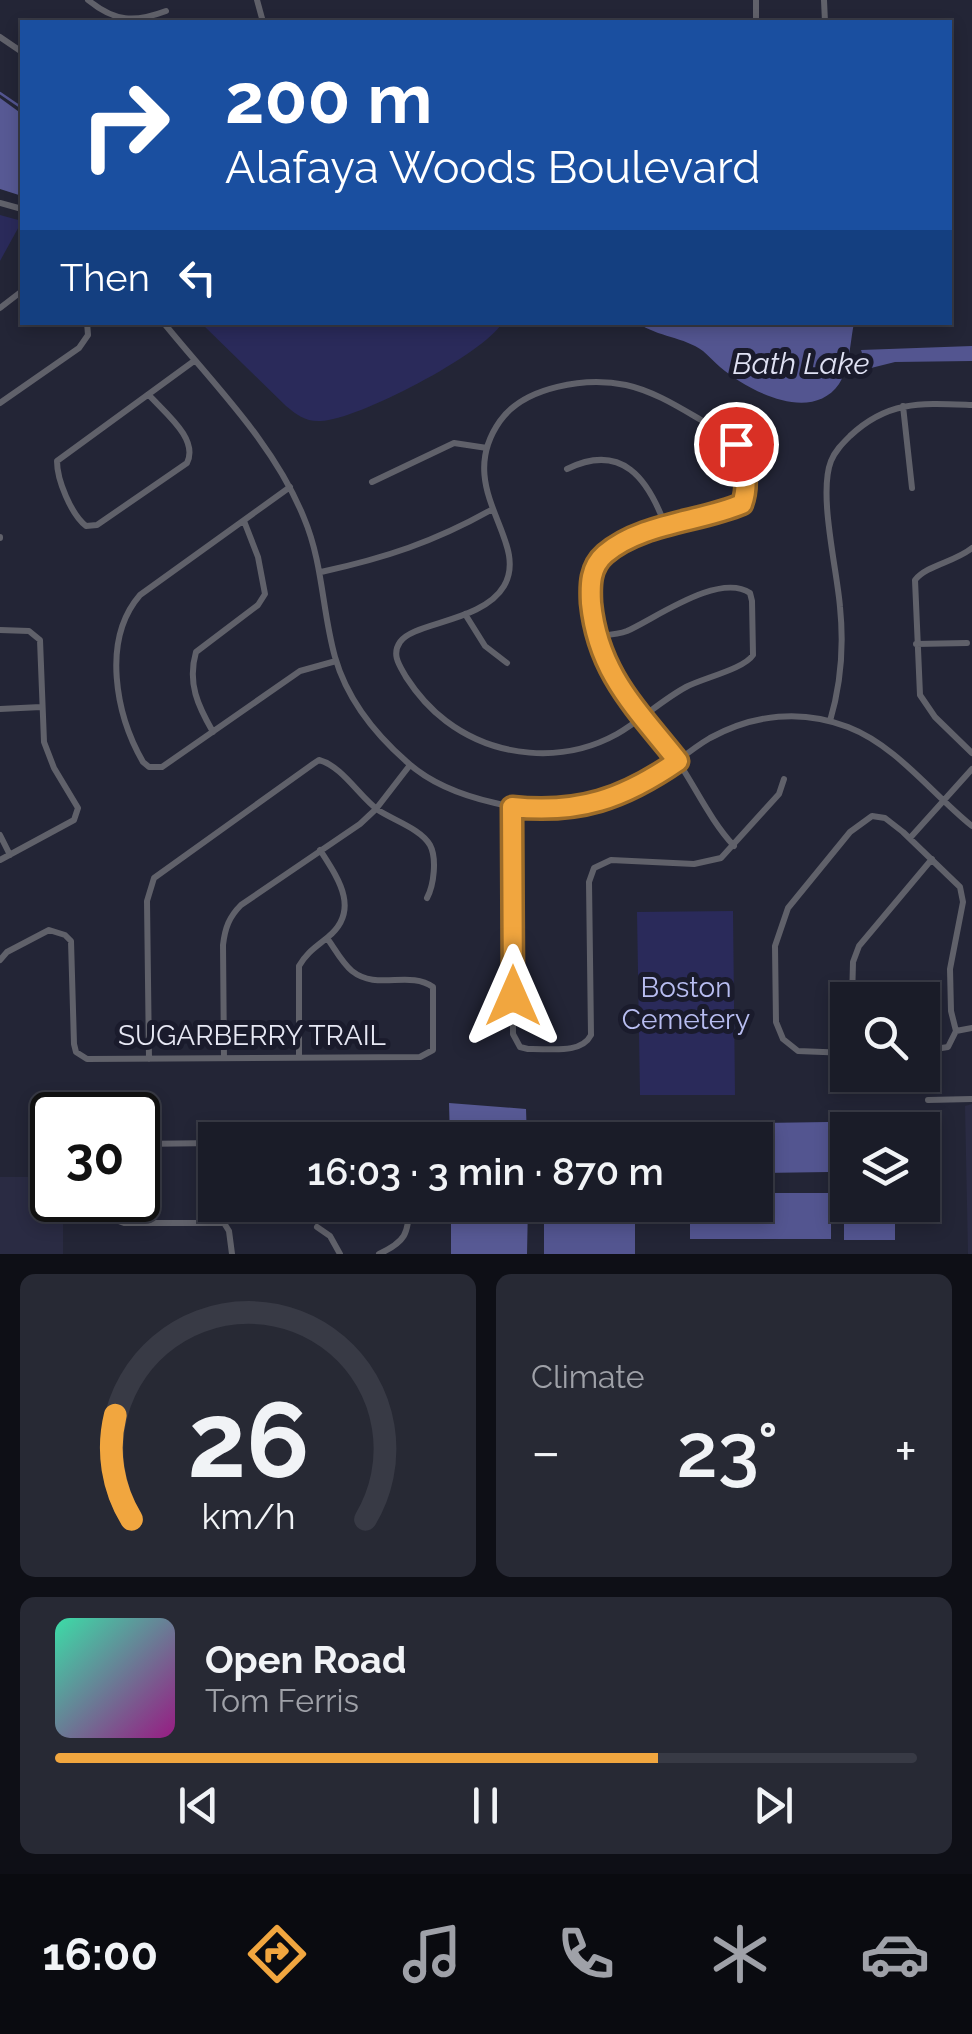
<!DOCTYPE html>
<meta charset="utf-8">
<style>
:root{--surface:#1a1c28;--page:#272934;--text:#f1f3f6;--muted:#9fa1a8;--line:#383a45;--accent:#f1a63f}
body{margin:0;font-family:Raleway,sans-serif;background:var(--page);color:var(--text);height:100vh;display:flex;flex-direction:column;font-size:38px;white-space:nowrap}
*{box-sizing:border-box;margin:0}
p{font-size:32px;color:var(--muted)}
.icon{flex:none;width:55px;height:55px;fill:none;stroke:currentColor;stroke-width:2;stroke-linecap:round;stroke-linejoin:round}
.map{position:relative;height:1254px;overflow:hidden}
.drawer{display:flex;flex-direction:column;gap:20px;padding:20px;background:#0e0f16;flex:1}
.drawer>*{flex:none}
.banner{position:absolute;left:20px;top:20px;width:932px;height:305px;border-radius:0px;box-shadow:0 5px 15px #0003,0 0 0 2px var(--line);background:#1a4fa0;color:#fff;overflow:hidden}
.controls{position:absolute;left:830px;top:982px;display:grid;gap:20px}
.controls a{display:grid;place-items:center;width:110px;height:110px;border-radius:0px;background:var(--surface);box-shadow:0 5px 15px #0003,0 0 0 2px var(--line);font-size:50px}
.speed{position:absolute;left:30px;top:1092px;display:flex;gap:20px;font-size:50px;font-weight:700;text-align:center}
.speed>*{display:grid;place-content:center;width:130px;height:130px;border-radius:50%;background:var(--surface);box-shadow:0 5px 15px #0003,0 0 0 2px var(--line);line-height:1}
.speed .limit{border:5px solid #111;border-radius:15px;background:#fff;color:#111}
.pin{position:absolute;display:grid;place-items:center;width:85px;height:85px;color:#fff;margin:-42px;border:5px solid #fff;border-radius:50%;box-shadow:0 2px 10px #0007}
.me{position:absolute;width:110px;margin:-55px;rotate:0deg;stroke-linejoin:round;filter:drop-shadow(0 0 8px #0008)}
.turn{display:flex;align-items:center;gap:35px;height:210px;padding:0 40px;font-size:45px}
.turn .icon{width:130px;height:130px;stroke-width:2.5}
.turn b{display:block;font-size:70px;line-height:85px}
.then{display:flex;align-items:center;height:95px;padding:0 40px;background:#0003;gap:20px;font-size:38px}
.big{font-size:75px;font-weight:600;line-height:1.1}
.drawer .tile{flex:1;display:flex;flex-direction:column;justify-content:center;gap:15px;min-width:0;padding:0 35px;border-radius:15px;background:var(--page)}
.drawer .dial{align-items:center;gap:0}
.dial svg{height:260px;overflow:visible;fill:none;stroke:var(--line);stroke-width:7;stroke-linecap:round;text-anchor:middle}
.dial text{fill:var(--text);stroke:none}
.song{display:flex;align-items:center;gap:30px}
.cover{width:120px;height:120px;border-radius:15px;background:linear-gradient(135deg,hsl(160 70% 55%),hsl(310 70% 35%))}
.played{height:10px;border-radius:5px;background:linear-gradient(90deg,var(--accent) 70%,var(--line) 70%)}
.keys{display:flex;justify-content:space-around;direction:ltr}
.heat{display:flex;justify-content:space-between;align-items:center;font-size:55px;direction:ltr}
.drawer .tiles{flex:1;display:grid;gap:20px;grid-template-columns:1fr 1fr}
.tile:last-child{grid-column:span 2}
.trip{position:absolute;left:198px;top:1122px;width:575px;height:100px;border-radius:0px;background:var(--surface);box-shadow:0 5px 15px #0003,0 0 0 2px var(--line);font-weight:600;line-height:100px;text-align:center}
.tab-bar{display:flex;height:160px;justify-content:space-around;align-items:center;background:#0a0b10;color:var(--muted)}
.tab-bar .icon{width:70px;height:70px}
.tab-bar .on{color:var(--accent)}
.tab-bar b{font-size:45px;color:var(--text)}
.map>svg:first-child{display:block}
</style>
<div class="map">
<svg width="972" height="1254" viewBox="0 0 972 1254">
<rect width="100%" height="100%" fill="#232536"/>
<path fill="#2a2b43" d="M 972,1104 L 972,1254 L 968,1254 L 965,1106 Z
M 0,1177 L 52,1177 L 52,1200 L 63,1200 L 63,1254 L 0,1254 Z"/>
<path fill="#2a2a5a" d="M 0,215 L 22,221 L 0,261 Z
M 201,323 L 502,323 C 484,354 357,420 321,421 C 306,422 297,415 286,406 Z
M 733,911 L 735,1095 L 640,1095 L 637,912 Z"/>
<path fill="#575994" d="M 0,98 L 22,114 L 22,196 L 0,189 Z
M 449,1103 L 526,1109 L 527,1140 L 450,1140 Z
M 451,1205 L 528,1205 L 527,1254 L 451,1254 Z"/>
<path fill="#535590" d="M 638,323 L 854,323 C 850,342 850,367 839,384 C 811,424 748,391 720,367 C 714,362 709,356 703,351 C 684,337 658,337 638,323 Z
M 972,346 L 972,361 L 895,362 L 867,369 L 861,350 Z
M 828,1122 L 829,1172 L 755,1173 L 755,1140 L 687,1140 L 687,1124 Z
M 841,1122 L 897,1122 L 897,1130 L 848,1130 L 847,1173 L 841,1173 Z
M 642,1126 L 641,1140 L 539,1140 L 539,1133 L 546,1128 Z
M 755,1193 L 831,1193 L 831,1239 L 690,1239 L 690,1205 L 755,1205 Z
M 844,1193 L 847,1193 L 848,1205 L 895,1205 L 895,1240 L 844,1240 Z
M 544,1205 L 635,1205 L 635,1254 L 544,1254 Z"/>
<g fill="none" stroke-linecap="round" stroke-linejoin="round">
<path stroke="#535590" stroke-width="2.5" d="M 0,93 L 22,108"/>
<path stroke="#60616a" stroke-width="6" d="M 88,0 C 115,22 134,23 166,11
M 257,0 L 263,22
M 756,0 L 756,22
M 824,0 L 825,22
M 0,37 L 22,52
M 0,203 L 22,209
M 0,308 L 22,291
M 163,322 C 213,384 274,443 304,518 C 323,563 322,611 335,657 C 347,699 375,734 407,762 C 431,784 464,796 495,803 C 544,815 597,810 642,786 C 666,772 686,752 710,738 C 754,714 802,709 848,727 C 897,746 932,794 972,826
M 149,395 C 165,413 199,439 187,463 L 97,525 L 86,526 C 71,514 57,480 57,461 L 194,361
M 0,403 L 79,348 L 88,335 L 87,322
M 903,406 L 912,488
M 567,469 C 622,442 648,479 665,525
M 372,482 L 454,443 L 487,448
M 290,487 L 140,595 C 101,640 116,715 143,762 L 149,767 L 162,767 L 300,671 L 336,661
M 0,537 L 0,538
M 972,548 C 955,562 927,565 915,580 L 920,695 L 935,717 L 972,753
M 321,572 C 385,558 434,542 491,510
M 465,614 L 485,646 L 507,663
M 0,630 L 29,631 L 40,640 L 44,742 L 54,768 L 78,808 L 74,820 L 0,860
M 596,636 C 606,635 617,635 627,631 C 656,618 719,572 750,593 L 752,601 L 753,655 C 744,669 703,678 686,687 C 662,700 641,720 617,734 C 563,764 495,758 446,721 C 430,709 417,694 406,677 C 400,666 391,655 400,642 C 413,622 483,622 504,586 C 531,540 452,489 500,421 C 525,386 586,377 626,385 C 653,391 677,406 701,420 C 714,429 735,437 742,453 C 747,466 744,484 745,498 L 742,504 C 699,523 642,521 605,554 C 590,568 590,586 591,604 C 598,680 642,705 679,763 C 698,792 711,821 734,846
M 916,644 L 967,643
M 0,709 L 41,707
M 830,721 C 841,684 844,646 840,607 C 837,569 818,494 831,461 C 835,451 842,444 850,436 C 888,400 922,403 972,405
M 213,732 C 198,706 187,683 196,652 L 258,605 L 265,594 L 258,557 L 244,521
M 512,807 L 513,1034 L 520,1047 L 528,1049 C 548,1048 581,1055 591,1035 L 589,882 L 594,868 L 611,860 L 694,864 L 721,858 L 779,794 L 784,779
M 0,835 L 10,855
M 910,838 L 972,769
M 0,960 L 7,952 L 49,930 L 65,935 L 71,941 L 74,1044 L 76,1052 L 87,1059 L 420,1057 L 433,1050 L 433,987 C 409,970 377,991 352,971 C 342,963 335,949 327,938
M 852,1000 L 853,962 L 859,946 L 932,859
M 956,1031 L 972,1028
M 848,1053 L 798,1051 L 783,1039 L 776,1022 L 775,946 L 788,908 L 850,832 L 872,816 L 885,818 L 903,832 L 960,887 L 963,902 L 950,969 L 951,1011 L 956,1031 L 948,1047 L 922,1051
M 299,1057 L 299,966 C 307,952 316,947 328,937 C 361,910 338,878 320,850
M 224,1058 L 223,945 C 225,928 229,917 241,905 L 360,824 L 376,809 L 410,765
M 149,1059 L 147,901 L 154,878 L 313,764 L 319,760 C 342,766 359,796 378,810 C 393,820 421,829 430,845 C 437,858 434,885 427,898
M 928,1100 L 972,1099
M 138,1144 L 215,1143
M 109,1200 L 113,1219 L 124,1223 L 224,1223 L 229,1231 L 232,1254
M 317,1227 L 330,1236 L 340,1254
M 379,1254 C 405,1242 409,1234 409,1205"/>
</g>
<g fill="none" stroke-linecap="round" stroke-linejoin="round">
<defs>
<path id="route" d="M 513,996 L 512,807 C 579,814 623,799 678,761 C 636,708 598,673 591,603 C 590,585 590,567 605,554 C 641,523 700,522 742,504 C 748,488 747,458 736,444"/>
</defs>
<use href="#route" stroke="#9d6c29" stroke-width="25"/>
<use href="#route" stroke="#f1a63f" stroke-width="18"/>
</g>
<g text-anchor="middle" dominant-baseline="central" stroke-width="10" stroke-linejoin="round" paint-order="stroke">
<g font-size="28" fill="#b8bdf1" stroke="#1a1b2c">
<text x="686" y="987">Boston<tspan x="686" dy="32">Cemetery</tspan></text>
</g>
<g font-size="28" fill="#e6e7f3" stroke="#1a1b2c">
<text x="252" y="1035">SUGARBERRY TRAIL</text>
</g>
<g font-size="30" font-style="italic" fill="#dfe1f3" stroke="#1a1b2c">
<text x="801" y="363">Bath Lake</text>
</g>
</g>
</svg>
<div class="controls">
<a><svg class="icon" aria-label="search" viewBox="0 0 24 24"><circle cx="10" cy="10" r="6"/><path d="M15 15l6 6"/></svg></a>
<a><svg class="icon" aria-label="layers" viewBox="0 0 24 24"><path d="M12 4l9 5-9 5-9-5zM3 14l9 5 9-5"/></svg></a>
</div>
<div class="speed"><div class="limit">30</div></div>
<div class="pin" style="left:736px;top:444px;background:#d93025"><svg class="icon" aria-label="arrive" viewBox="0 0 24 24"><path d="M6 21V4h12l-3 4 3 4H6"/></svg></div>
<svg class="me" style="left:513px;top:996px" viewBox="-20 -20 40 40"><path d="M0-17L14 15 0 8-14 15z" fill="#f1a63f" stroke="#fff" stroke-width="4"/></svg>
<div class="trip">16:03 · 3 min · 870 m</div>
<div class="banner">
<div class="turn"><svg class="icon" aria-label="right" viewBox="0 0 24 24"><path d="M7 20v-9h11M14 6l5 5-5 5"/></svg><div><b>200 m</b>Alafaya Woods Boulevard</div></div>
<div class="then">Then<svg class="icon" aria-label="left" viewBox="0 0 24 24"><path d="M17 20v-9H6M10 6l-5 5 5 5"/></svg></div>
</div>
</div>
<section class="drawer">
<div class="tiles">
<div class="tile dial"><svg viewBox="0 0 100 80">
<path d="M14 69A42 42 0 1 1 86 69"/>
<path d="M14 69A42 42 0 0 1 9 37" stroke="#f1a63f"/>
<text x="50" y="56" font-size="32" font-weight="700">26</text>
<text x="50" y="72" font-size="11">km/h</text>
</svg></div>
<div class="tile"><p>Climate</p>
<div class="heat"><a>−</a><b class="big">23°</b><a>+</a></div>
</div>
<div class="tile">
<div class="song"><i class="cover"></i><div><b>Open Road</b><p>Tom Ferris</p></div></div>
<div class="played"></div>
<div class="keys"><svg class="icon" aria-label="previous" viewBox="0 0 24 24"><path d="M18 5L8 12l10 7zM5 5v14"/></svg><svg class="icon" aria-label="pause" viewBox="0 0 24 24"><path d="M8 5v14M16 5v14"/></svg><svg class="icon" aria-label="next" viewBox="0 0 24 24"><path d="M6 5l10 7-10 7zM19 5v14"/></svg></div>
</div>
</div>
</section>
<nav class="tab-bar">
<b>16:00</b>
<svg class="icon on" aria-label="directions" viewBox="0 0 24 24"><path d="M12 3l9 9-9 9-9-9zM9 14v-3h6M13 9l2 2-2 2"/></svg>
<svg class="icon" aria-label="music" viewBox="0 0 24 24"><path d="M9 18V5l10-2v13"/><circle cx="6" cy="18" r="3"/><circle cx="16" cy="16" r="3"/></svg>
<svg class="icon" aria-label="phone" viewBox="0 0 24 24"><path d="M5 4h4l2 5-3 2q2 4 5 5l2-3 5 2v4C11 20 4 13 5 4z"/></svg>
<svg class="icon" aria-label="climate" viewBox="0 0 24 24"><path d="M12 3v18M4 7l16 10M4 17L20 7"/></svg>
<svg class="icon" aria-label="car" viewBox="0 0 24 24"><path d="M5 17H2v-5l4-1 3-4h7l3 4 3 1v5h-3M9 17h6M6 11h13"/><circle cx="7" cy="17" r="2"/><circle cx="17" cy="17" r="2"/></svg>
</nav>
